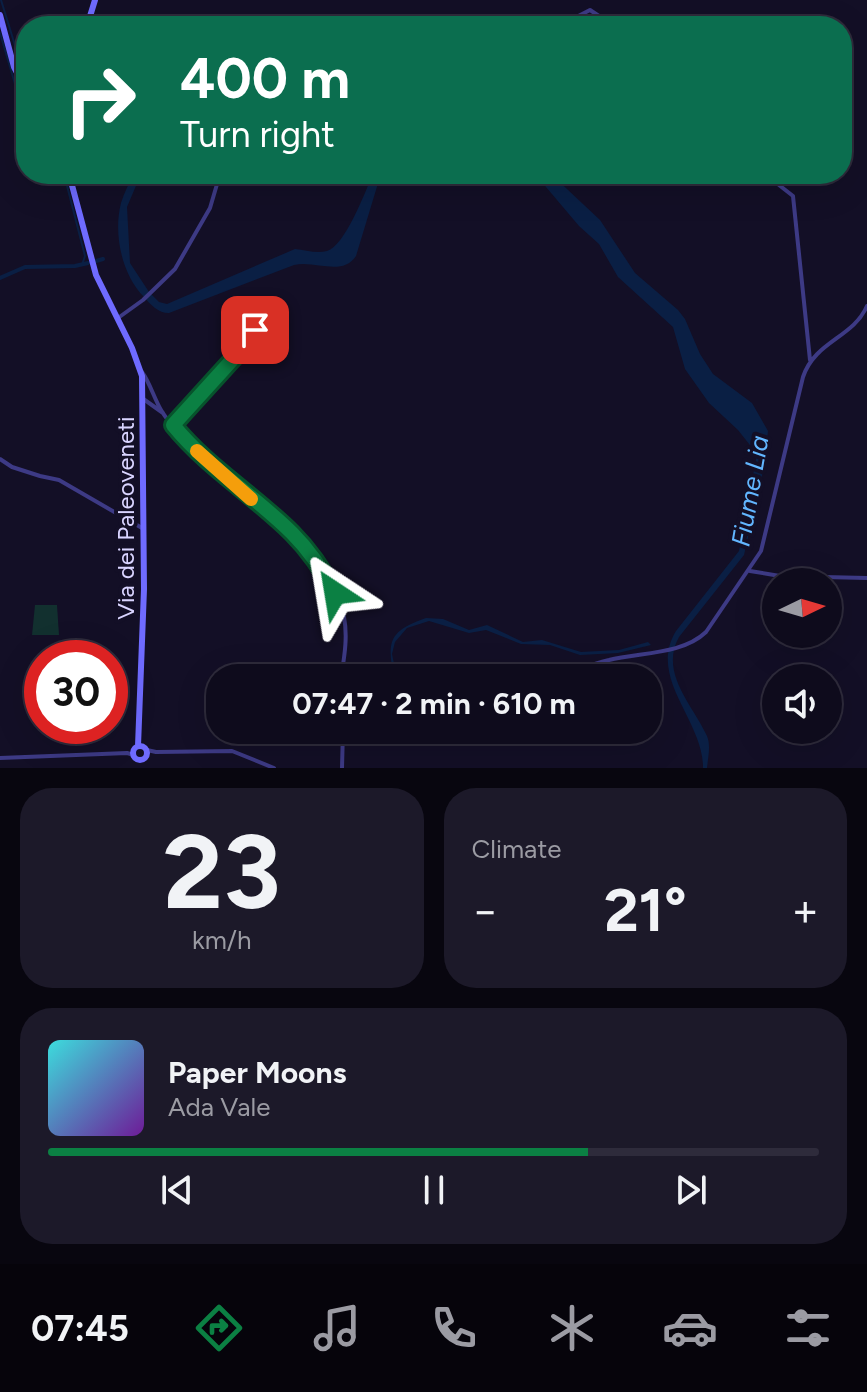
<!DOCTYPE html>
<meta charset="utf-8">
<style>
:root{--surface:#0e0b1c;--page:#1c1929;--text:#f1f3f6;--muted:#9b9ba3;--line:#2e2b3b;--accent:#0b8043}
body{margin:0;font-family:Figtree,sans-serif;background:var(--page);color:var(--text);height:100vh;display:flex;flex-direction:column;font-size:30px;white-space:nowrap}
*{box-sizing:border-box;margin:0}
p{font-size:26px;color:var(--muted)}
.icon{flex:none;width:44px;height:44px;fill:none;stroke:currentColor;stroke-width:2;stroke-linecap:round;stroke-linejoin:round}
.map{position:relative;height:768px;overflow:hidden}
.details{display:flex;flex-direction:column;gap:20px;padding:20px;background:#08060f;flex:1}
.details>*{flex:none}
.top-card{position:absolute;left:16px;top:16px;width:836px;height:168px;border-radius:32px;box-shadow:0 8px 32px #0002,0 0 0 2px var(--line);background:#0b6e4f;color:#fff;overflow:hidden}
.needle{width:52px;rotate:85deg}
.buttons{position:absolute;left:762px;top:568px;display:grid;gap:16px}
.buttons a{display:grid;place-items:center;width:80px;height:80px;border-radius:50%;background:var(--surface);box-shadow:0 8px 32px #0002,0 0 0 2px var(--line);font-size:40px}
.speed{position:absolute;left:24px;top:640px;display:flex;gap:16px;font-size:40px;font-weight:700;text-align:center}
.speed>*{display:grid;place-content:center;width:104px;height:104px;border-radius:50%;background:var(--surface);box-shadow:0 8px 32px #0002,0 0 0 2px var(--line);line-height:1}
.speed .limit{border:12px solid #d22;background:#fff;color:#111}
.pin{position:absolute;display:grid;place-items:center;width:68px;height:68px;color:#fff;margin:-34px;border-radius:16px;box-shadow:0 4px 12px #0006}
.me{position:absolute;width:88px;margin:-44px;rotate:327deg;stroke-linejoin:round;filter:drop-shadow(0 0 6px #0008)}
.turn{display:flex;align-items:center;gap:28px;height:168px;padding:0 32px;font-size:36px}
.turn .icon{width:104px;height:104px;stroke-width:2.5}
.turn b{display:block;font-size:56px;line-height:68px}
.big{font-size:60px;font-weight:700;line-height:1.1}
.details .widget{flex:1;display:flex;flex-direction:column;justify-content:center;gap:12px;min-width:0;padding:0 28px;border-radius:32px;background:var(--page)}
.details .dial{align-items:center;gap:0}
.dial b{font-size:104px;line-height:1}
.song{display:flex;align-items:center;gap:24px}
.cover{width:96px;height:96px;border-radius:12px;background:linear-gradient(135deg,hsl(180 70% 55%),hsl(280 70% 35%))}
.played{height:8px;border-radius:4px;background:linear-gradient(90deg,var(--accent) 70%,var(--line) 70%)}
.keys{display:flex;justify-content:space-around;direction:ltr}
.heat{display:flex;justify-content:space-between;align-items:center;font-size:44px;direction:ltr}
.details .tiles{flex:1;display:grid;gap:20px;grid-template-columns:1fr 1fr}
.widget:last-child{grid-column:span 2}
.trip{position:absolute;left:206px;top:664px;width:456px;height:80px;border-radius:32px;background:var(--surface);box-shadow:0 8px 32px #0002,0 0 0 2px var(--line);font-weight:700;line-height:80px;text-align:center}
.menu{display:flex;height:128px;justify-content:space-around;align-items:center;background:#06040b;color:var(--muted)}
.menu .icon{width:56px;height:56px}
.menu .current{color:var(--accent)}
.menu b{font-size:36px;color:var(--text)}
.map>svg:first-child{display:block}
</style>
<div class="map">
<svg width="867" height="768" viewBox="0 0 867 768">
<rect width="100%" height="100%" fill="#130f26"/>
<path fill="#12302f" d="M 35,605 L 57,605 L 59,635 L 32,635 Z"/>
<path fill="#0a1f44" d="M 134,174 L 141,174 L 127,207 L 130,263 L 149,292 L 159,302 L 167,304 L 295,249 C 305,250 317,254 327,251 C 345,246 365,192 373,174 L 384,174 L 379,180 L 356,256 C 342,277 316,260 294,265 L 169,313 C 158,313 151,305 144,297 C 122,275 113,234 121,203 C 124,193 129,183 134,174 Z
M 535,174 L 551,174 L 600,220 L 635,273 L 678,310 L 685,319 L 700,354 L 713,374 L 752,403 L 768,431 L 764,467 L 744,555 L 679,637 C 659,673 693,705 707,736 C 711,745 708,758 707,768 L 703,768 C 704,721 647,678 676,631 L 739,551 L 757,454 L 738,430 L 709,403 L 685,369 L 673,327 L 618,277 L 599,244 L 579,226 Z
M 426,618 L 443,619 L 469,630 L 487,625 L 523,642 L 542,640 L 581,652 L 619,650 L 648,642 L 651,645 L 618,653 L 580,655 L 550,645 L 521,644 L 486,630 L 469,633 L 429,621 L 407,628 L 395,642 L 392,654 L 397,678 L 394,678 C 387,642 388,631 426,618 Z"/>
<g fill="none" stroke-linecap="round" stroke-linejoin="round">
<path stroke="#0a1f44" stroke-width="2" d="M 1,0 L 26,81
M 0,33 L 15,84 L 26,99
M 64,174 L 85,256 L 82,265"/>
<path stroke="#0a1f44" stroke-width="4" d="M 96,261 L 103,259
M 0,278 L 25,267 L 75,266 L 88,263"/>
<path stroke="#3d3a85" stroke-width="4" d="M 315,26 L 323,21 L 330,26
M 559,26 L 590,10 L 614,26
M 765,174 L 793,196 L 810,360
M 118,318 L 143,300 L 175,269 L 210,208 L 220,174
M 142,372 C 150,383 154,398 161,410 C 170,425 184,439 197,451 C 247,502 328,541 344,617 C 348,638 344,658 341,678
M 142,398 L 163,413
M 173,425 L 242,349 L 261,325
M 0,459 L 12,467 L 40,476 L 59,480 L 142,528
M 750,571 L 780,576 L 867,578
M 555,678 C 573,672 591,664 609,660 C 640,652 682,655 706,632 L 761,551 L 803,377 C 815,341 853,338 867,306
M 344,735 L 353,732 L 384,730
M 147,750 L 156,752 L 232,751 L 274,768
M 0,758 L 127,753 L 134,755
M 342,768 L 343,730"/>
<path stroke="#6f6bff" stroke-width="6" d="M 0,15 L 14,67 L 26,90
M 87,26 L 95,0
M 69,174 L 96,275 L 132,348 L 142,376 L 144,589 L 138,746
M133 753a7 7 0 1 1 14 0a7 7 0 1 1-14 0Z"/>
</g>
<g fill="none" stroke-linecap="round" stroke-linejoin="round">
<defs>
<path id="route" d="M 255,330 L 242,349 L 173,425 C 208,468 254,495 292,533 C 309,550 324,572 335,593"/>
</defs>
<use href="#route" stroke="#07532c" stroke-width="20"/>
<use href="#route" stroke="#0b8043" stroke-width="14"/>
<path stroke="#f59e0b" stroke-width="14" d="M 197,451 L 251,499"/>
</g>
<g text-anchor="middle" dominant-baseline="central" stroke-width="8" stroke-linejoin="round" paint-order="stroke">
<g font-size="24" fill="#d9d4ff" stroke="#130f26">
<text transform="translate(125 518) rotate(-90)">Via dei Paleoveneti</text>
</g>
<g font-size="26" font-style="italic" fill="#62b6ff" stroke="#130f26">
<text transform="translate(750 491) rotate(-80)">Fiume Lia</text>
</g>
</g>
</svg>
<div class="buttons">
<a><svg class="needle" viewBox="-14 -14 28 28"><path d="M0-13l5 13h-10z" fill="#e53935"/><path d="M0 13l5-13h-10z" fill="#9b9ba3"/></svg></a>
<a><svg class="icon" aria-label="sound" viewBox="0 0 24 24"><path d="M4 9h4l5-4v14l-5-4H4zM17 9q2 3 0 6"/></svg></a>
</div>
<div class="speed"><div class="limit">30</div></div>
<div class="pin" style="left:255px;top:330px;background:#d93025"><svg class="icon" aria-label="arrive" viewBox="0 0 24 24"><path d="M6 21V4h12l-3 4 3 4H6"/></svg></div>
<svg class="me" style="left:335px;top:593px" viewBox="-20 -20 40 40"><path d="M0-17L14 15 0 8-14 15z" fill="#0b8043" stroke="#fff" stroke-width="4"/></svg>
<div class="trip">07:47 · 2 min · 610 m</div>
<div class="top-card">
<div class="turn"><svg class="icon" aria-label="right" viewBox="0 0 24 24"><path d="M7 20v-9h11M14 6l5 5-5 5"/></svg><div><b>400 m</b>Turn right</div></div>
</div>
</div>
<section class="details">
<div class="tiles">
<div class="widget dial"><b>23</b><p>km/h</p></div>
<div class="widget"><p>Climate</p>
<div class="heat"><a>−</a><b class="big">21°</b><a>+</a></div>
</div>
<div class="widget">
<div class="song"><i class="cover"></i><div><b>Paper Moons</b><p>Ada Vale</p></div></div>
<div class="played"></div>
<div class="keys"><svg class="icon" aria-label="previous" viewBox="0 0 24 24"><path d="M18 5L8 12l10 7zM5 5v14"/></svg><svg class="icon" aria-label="pause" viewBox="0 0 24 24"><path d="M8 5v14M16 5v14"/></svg><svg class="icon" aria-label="next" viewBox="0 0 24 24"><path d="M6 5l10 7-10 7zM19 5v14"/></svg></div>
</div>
</div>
</section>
<nav class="menu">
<b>07:45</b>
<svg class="icon current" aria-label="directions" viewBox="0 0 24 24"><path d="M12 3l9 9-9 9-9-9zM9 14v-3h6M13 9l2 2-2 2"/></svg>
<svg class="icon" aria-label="music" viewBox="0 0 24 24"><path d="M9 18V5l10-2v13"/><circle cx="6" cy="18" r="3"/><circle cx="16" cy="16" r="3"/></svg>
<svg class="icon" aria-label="phone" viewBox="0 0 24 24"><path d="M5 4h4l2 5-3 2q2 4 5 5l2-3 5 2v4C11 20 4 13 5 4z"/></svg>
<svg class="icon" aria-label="climate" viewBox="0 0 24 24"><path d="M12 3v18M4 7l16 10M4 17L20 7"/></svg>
<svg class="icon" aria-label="car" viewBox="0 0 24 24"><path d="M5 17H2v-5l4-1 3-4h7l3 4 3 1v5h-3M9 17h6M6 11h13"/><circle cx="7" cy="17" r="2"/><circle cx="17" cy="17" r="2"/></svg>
<svg class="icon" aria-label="filters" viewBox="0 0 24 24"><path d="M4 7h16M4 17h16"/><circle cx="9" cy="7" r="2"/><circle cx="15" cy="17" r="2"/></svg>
</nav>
